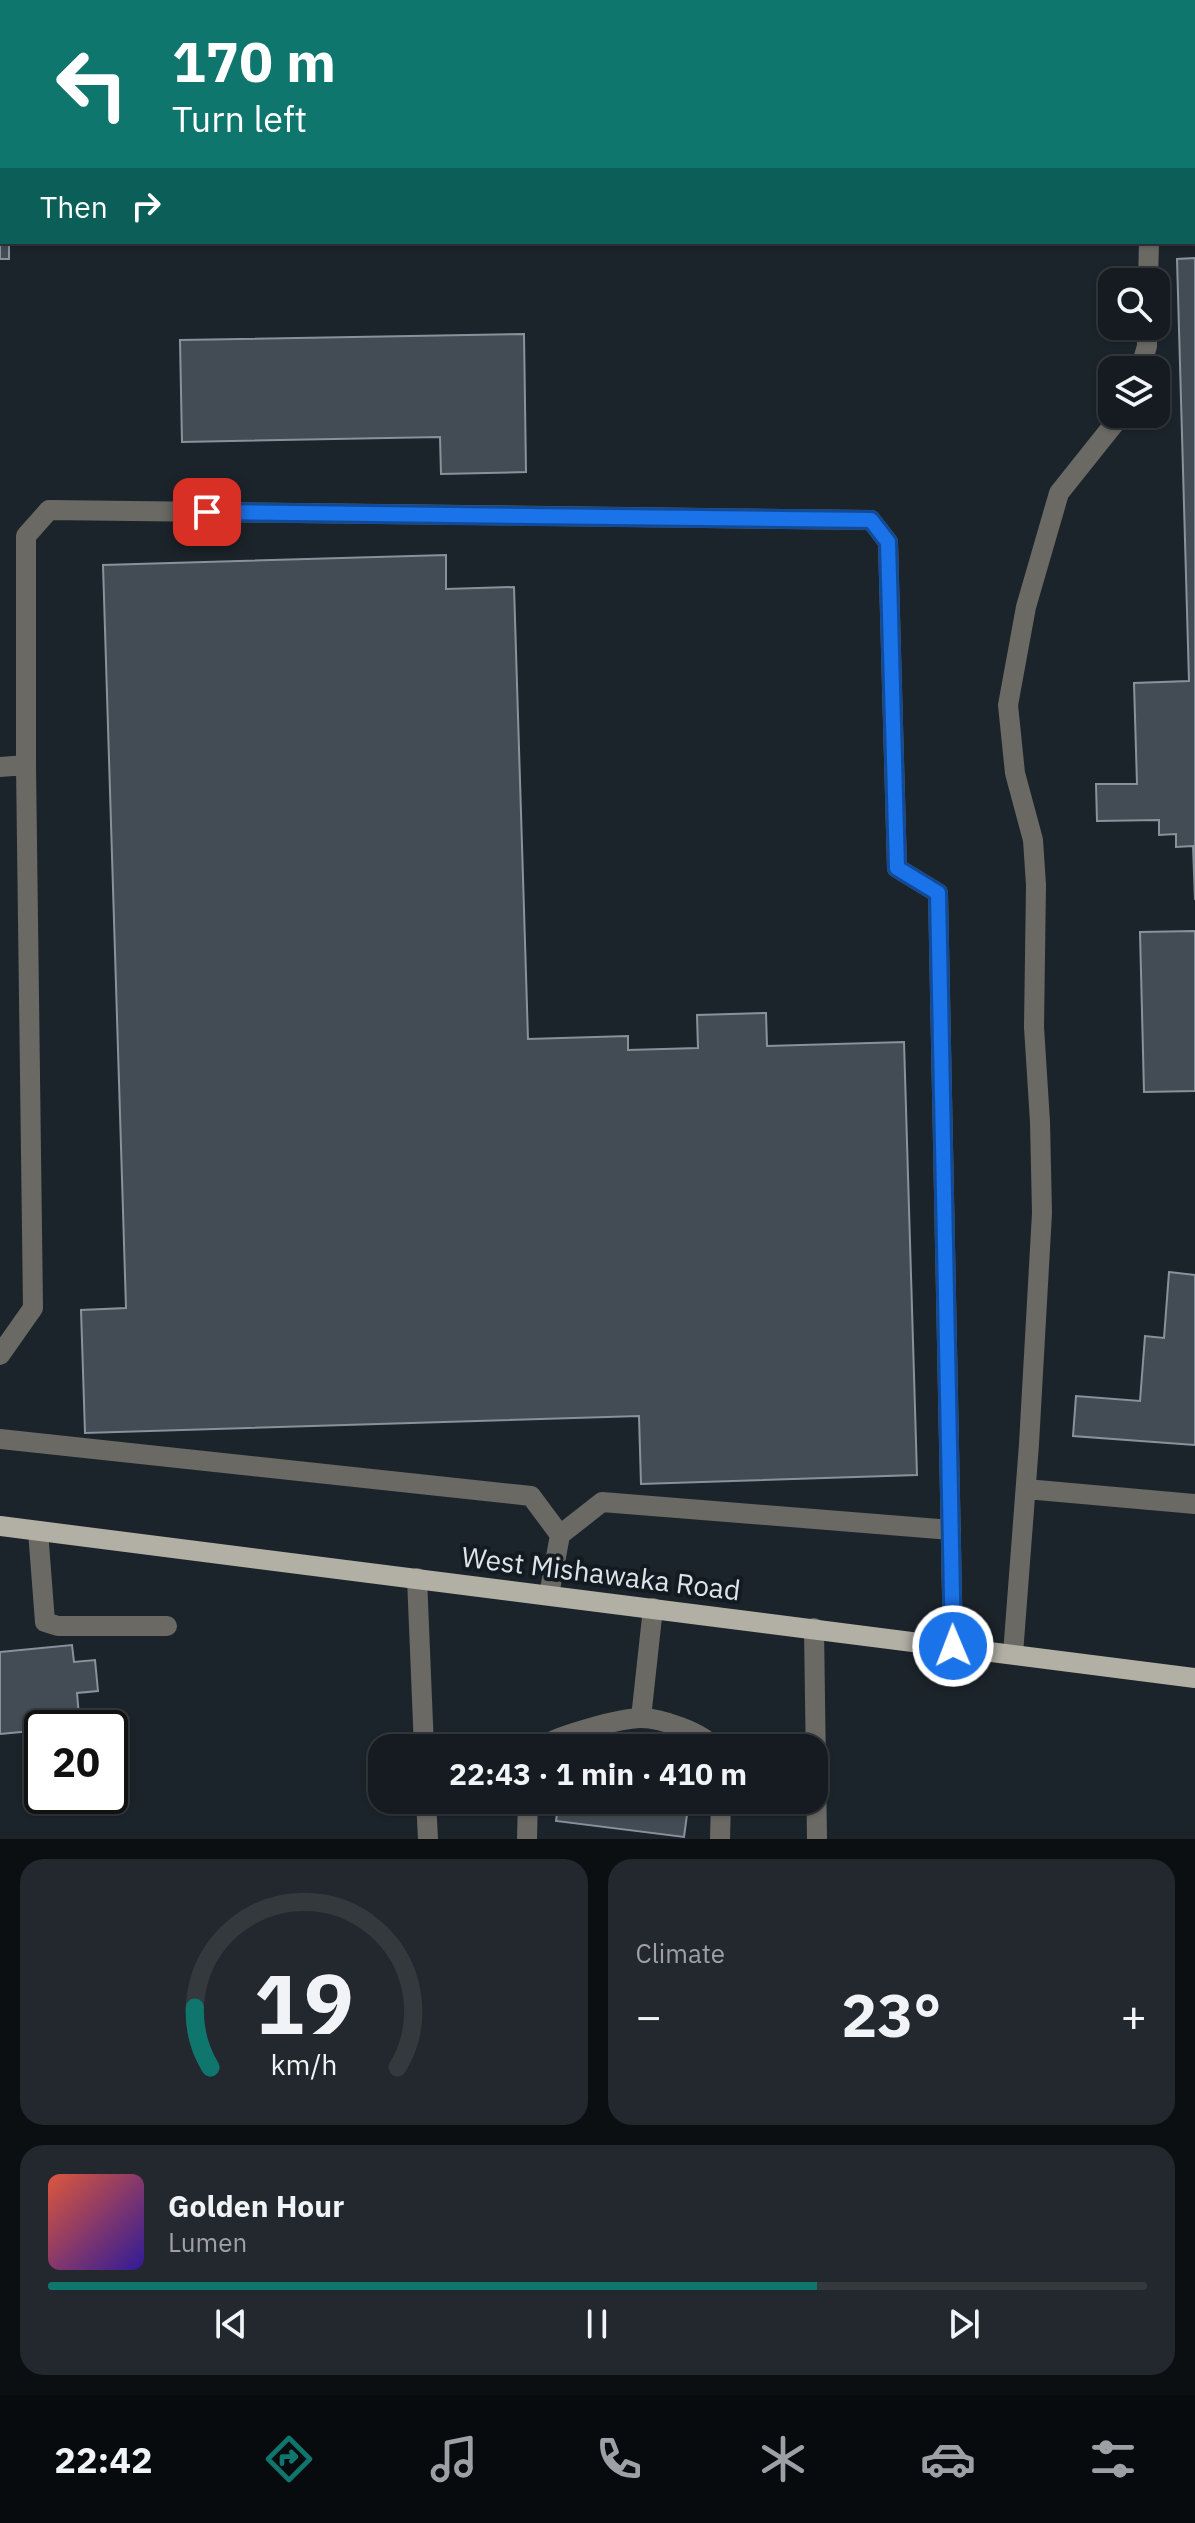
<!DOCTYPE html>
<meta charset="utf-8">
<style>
:root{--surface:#151b20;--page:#22282d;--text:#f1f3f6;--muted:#9da1a5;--line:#34393e;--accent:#0f766e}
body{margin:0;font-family:"IBM Plex Sans",sans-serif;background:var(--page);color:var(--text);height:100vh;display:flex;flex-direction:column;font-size:30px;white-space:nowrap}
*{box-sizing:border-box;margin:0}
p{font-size:26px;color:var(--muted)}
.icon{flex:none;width:44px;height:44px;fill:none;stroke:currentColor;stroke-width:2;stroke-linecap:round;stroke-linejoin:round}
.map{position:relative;height:1839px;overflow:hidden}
.sheet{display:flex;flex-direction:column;gap:20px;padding:20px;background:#0c0f12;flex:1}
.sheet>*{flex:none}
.hud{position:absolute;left:0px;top:0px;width:1196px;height:244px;box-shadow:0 2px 6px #0004,0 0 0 2px var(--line);background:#0f766e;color:#fff;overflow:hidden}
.controls{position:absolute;left:1098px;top:268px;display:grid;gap:16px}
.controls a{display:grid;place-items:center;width:72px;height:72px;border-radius:16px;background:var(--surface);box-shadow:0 2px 6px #0004,0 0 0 2px var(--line);font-size:40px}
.speed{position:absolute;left:24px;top:1710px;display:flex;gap:16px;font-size:40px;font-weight:700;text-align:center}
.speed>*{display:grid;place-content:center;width:104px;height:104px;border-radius:50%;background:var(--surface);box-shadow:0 2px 6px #0004,0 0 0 2px var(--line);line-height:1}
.speed .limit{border:4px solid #111;border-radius:12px;background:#fff;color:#111}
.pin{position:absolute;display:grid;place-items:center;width:68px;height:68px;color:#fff;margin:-34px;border-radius:16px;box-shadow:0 4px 12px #0006}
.me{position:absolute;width:88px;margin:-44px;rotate:359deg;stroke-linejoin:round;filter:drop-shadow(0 0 6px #0008)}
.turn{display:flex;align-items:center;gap:28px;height:168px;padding:0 40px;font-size:36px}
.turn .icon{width:104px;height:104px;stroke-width:2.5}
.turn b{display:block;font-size:56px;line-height:68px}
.then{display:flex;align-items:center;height:76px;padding:0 40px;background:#0003;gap:16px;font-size:30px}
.big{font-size:60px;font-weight:800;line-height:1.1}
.sheet .card{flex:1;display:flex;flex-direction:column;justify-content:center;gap:12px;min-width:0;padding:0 28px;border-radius:24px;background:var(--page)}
.sheet .dial{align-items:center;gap:0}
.dial svg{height:208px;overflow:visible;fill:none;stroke:var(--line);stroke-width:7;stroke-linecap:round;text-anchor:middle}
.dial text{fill:var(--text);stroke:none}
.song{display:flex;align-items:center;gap:24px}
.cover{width:96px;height:96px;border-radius:12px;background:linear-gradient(135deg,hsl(10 70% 55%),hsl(250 70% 35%))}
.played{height:8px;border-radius:4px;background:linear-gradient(90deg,var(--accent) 70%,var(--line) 70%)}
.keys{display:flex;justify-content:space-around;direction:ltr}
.heat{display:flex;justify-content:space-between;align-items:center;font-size:44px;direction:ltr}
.sheet .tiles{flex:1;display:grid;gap:20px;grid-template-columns:1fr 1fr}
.card:last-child{grid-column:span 2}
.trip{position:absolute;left:368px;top:1734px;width:460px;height:80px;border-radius:24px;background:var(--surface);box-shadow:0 2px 6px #0004,0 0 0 2px var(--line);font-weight:800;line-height:80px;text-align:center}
.tabs{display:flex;height:128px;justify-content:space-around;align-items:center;background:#080b0d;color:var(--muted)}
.tabs .icon{width:56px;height:56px}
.tabs .selected{color:var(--accent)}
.tabs b{font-size:36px;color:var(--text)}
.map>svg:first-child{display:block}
</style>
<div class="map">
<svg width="1195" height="1839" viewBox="0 0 1195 1839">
<rect width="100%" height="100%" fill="#1c242b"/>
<path fill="#434c54" stroke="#89929c" stroke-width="2" d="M 173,0 L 338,0 L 338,2 L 173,2 Z
M 473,0 L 749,0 L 749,2 L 473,2 Z
M 0,176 L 2,176 L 2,242 L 9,242 L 9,259 L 0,259 Z
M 1195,258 L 1195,900 L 1193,846 L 1176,847 L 1176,834 L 1159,835 L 1159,820 L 1097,821 L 1096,784 L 1137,784 L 1134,683 L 1189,681 L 1177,259 Z
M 524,334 L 526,472 L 441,474 L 440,437 L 182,442 L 180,340 Z
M 446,555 L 446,589 L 514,587 L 528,1039 L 628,1036 L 628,1050 L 698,1048 L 697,1015 L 766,1013 L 767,1046 L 904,1042 L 917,1475 L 641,1484 L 639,1416 L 85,1433 L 81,1310 L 126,1308 L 103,565 Z
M 1195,931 L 1195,1091 L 1144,1092 L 1140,932 Z
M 1169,1272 L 1195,1275 L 1195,1445 L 1073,1436 L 1076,1396 L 1140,1401 L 1145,1336 L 1164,1338 Z
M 72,1645 L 74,1662 L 95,1660 L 98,1691 L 77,1693 L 80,1727 L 42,1728 L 42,1730 L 0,1734 L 0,1652 Z
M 559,1800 L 689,1800 L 684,1837 L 556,1821 Z"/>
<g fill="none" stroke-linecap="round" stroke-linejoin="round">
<path stroke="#6a6964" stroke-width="20" d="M 1172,2 L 1172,0
M 1148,282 L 1149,242
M 1140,370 L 1147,346 L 1147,326
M 0,767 L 26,765 L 26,536 L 49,510 L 871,520 L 888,542 L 897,868 L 938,893 L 953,1646
M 0,1355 L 33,1308 L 26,765
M 0,1439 L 531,1496 L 560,1535 L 549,1595
M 1026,1489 L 1195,1504
M 38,1531 L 45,1622 L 58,1626 L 167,1626
M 560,1535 L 602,1502 L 951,1530
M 417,1578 L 424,1748
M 814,1628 L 817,1839
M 1013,1654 L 1029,1444 L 1042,1213 L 1040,1122 L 1034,1027 L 1036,885 L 1033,840 L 1015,773 L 1008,705 L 1026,607 L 1059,493 L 1122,414
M 641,1718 L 653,1608
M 540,1748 C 553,1736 622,1718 641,1718 C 659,1718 704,1732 714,1748
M 426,1800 L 428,1839
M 527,1839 L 528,1800
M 720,1839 L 721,1800"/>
<path stroke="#b2b0a5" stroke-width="20" d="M 0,1526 L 1195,1678"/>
</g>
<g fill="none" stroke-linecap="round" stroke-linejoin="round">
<defs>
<path id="route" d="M 207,512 L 871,520 L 888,542 L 897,868 L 938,893 L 953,1646"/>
</defs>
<use href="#route" stroke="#114b97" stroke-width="20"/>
<use href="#route" stroke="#1a73e8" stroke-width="14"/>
</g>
<g text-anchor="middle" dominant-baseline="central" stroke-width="8" stroke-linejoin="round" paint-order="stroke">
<g font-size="28" fill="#dee4e9" stroke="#131b22">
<text transform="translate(601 1573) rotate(7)">West Mishawaka Road</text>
</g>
</g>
</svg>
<div class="controls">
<a><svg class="icon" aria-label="search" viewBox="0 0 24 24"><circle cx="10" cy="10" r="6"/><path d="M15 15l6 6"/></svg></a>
<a><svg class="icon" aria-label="layers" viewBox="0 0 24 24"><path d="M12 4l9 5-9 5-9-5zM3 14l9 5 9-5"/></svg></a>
</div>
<div class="speed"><div class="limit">20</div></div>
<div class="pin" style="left:207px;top:512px;background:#d93025"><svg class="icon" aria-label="arrive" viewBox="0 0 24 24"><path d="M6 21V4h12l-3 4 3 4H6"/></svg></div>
<svg class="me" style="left:953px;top:1646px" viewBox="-20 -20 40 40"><circle r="17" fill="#1a73e8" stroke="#fff" stroke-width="3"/><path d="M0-11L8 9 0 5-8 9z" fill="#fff"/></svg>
<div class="trip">22:43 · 1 min · 410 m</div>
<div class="hud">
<div class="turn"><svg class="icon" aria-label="left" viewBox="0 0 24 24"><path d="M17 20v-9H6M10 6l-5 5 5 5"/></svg><div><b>170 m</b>Turn left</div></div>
<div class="then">Then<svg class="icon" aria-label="right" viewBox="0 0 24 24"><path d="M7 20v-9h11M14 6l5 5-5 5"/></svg></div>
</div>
</div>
<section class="sheet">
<div class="tiles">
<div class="card dial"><svg viewBox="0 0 100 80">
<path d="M14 69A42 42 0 1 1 86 69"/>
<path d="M14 69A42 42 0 0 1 8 46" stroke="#0f766e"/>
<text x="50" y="56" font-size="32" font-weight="700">19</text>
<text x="50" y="72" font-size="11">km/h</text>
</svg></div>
<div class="card"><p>Climate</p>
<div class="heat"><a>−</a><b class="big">23°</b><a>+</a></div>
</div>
<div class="card">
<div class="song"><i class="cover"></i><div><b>Golden Hour</b><p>Lumen</p></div></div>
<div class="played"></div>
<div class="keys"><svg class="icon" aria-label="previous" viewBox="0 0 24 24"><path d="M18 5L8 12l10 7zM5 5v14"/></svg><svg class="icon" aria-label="pause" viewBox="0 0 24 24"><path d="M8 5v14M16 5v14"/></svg><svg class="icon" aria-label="next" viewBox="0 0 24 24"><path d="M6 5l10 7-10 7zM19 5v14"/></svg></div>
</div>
</div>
</section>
<nav class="tabs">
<b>22:42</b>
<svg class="icon selected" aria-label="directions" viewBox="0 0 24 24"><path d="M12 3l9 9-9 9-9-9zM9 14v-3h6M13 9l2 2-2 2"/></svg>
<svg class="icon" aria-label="music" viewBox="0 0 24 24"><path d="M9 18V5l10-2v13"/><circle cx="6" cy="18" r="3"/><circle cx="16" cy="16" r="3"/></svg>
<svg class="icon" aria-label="phone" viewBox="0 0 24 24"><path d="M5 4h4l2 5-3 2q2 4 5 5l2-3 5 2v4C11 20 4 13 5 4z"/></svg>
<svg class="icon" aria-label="climate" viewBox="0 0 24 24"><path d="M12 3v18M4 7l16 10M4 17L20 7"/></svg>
<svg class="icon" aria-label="car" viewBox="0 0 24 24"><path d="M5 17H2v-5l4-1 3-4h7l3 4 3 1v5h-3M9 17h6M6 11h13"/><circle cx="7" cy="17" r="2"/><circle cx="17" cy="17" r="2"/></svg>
<svg class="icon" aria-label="filters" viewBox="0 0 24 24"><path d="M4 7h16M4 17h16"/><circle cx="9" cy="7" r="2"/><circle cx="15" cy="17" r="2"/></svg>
</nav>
